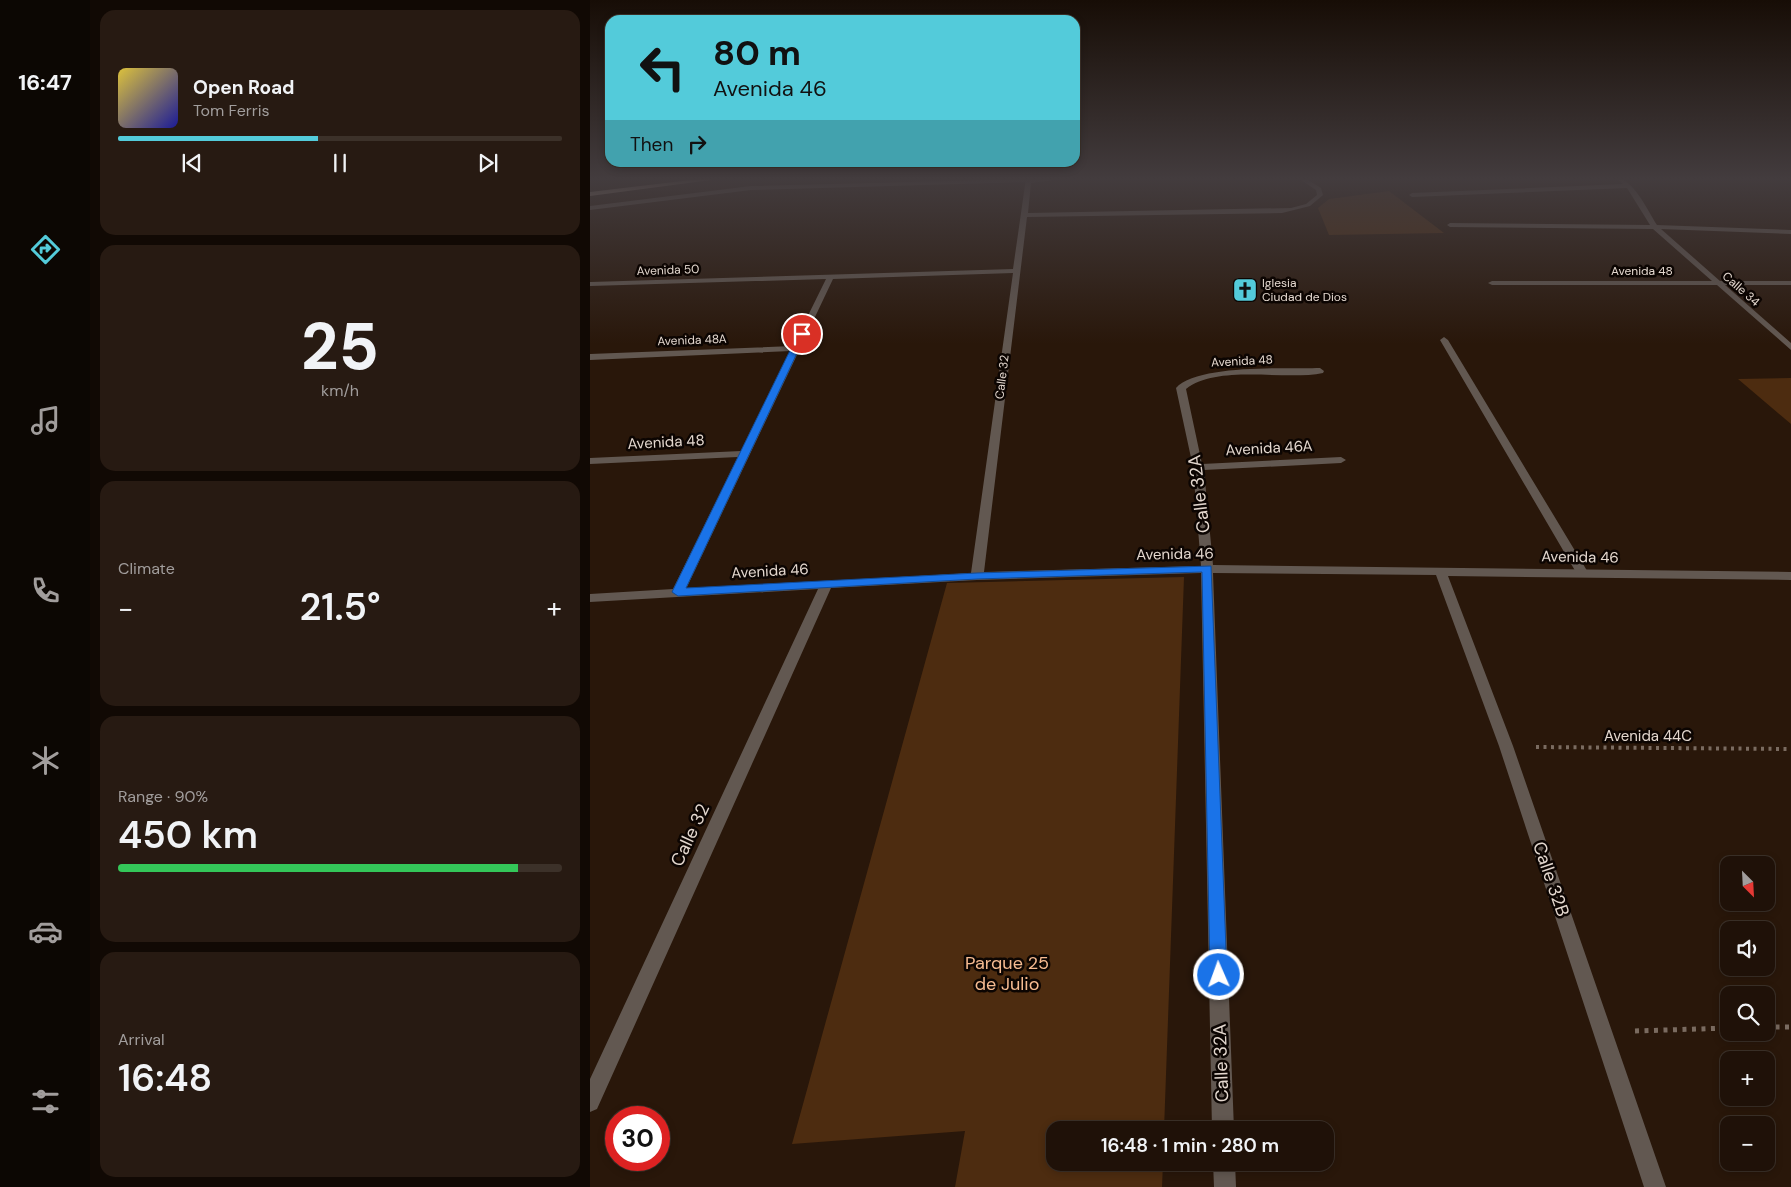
<!DOCTYPE html>
<meta charset="utf-8">
<style>
:root{--surface:#1f1108;--page:#271a12;--text:#f1f3f6;--muted:#a19d9c;--line:#3c3129;--accent:#53cbda}
body{margin:0;font-family:"DM Sans",sans-serif;background:var(--page);color:var(--text);height:100vh;display:flex;flex-direction:column;font-size:19px;white-space:nowrap}
*{box-sizing:border-box;margin:0}
p{font-size:16px;color:var(--muted)}
.icon{flex:none;width:28px;height:28px;fill:none;stroke:currentColor;stroke-width:2;stroke-linecap:round;stroke-linejoin:round}
.map{position:relative;flex:1;overflow:hidden}
.panel{display:flex;flex-direction:column;gap:10px;padding:10px;background:#110904;width:500px}
.panel>*{flex:none}
.hud{position:absolute;left:15px;top:15px;width:475px;height:152px;border-radius:15px;box-shadow:0 2px 8px #0003,0 0 0 1px var(--line);background:#53cbda;color:#111;overflow:hidden}
.needle{width:32px;rotate:156deg}
.tools{position:absolute;left:1130px;top:856px;display:grid;gap:10px}
.tools a{display:grid;place-items:center;width:55px;height:55px;border-radius:10px;background:var(--surface);box-shadow:0 2px 8px #0003,0 0 0 1px var(--line);font-size:25px}
.speed{position:absolute;left:15px;top:1106px;display:flex;gap:10px;font-size:25px;font-weight:700;text-align:center}
.speed>*{display:grid;place-content:center;width:65px;height:65px;border-radius:50%;background:var(--surface);box-shadow:0 2px 8px #0003,0 0 0 1px var(--line);line-height:1}
.speed .limit{border:8px solid #d22;background:#fff;color:#111}
.pin{position:absolute;display:grid;place-items:center;width:42px;height:42px;color:#fff;margin:-21px;border:2px solid #fff;border-radius:50%;box-shadow:0 1px 5px #0007}
.me{position:absolute;width:55px;margin:-28px;rotate:358deg;stroke-linejoin:round;filter:drop-shadow(0 0 4px #0008)}
.turn{display:flex;align-items:center;gap:18px;height:105px;padding:0 25px;font-size:22px}
.turn .icon{width:65px;height:65px;stroke-width:2.5}
.turn b{display:block;font-size:35px;line-height:42px}
.then{display:flex;align-items:center;height:48px;padding:0 25px;background:#0003;gap:10px;font-size:19px}
.big{font-size:38px;font-weight:600;line-height:1.1}
.panel .card{flex:1;display:flex;flex-direction:column;justify-content:center;gap:8px;min-width:0;padding:0 18px;border-radius:15px;background:var(--page)}
.panel .dial{align-items:center;gap:0}
.dial b{font-size:65px;line-height:1}
.song{display:flex;align-items:center;gap:15px}
.cover{width:60px;height:60px;border-radius:8px;background:linear-gradient(135deg,hsl(50 70% 55%),hsl(240 70% 35%))}
.played{height:5px;border-radius:2px;background:linear-gradient(90deg,var(--accent) 45%,var(--line) 45%)}
.keys{display:flex;justify-content:space-around;direction:ltr}
.heat{display:flex;justify-content:space-between;align-items:center;font-size:28px;direction:ltr}
.charge{height:8px;border-radius:4px;background:linear-gradient(90deg,#34c759 90%,var(--line) 0)}
.trip{position:absolute;left:456px;top:1121px;width:288px;height:50px;border-radius:15px;background:var(--surface);box-shadow:0 2px 8px #0003,0 0 0 1px var(--line);font-weight:600;line-height:50px;text-align:center}
main{display:flex;flex:1;min-height:0}
.dock{display:flex;flex-direction:column;width:90px;justify-content:space-around;align-items:center;background:#0c0703;color:var(--muted)}
.dock .icon{width:35px;height:35px}
.dock .on{color:var(--accent)}
.dock b{font-size:22px;color:var(--text)}
.map>svg:first-child{display:block}
</style>
<main>
<nav class="dock">
<b>16:47</b>
<svg class="icon on" aria-label="directions" viewBox="0 0 24 24"><path d="M12 3l9 9-9 9-9-9zM9 14v-3h6M13 9l2 2-2 2"/></svg>
<svg class="icon" aria-label="music" viewBox="0 0 24 24"><path d="M9 18V5l10-2v13"/><circle cx="6" cy="18" r="3"/><circle cx="16" cy="16" r="3"/></svg>
<svg class="icon" aria-label="phone" viewBox="0 0 24 24"><path d="M5 4h4l2 5-3 2q2 4 5 5l2-3 5 2v4C11 20 4 13 5 4z"/></svg>
<svg class="icon" aria-label="climate" viewBox="0 0 24 24"><path d="M12 3v18M4 7l16 10M4 17L20 7"/></svg>
<svg class="icon" aria-label="car" viewBox="0 0 24 24"><path d="M5 17H2v-5l4-1 3-4h7l3 4 3 1v5h-3M9 17h6M6 11h13"/><circle cx="7" cy="17" r="2"/><circle cx="17" cy="17" r="2"/></svg>
<svg class="icon" aria-label="filters" viewBox="0 0 24 24"><path d="M4 7h16M4 17h16"/><circle cx="9" cy="7" r="2"/><circle cx="15" cy="17" r="2"/></svg>
</nav>
<section class="panel">
<div class="card">
<div class="song"><i class="cover"></i><div><b>Open Road</b><p>Tom Ferris</p></div></div>
<div class="played"></div>
<div class="keys"><svg class="icon" aria-label="previous" viewBox="0 0 24 24"><path d="M18 5L8 12l10 7zM5 5v14"/></svg><svg class="icon" aria-label="pause" viewBox="0 0 24 24"><path d="M8 5v14M16 5v14"/></svg><svg class="icon" aria-label="next" viewBox="0 0 24 24"><path d="M6 5l10 7-10 7zM19 5v14"/></svg></div>
</div>
<div class="card dial"><b>25</b><p>km/h</p></div>
<div class="card"><p>Climate</p>
<div class="heat"><a>−</a><b class="big">21.5°</b><a>+</a></div>
</div>
<div class="card"><p>Range · 90%</p><b class="big">450 km</b><div class="charge"></div></div>
<div class="card"><p>Arrival</p><b class="big">16:48</b></div>
</section>
<div class="map">
<svg width="1201" height="1187" viewBox="0 0 1201 1187">
<rect width="100%" height="100%" fill="#29170a"/>
<path fill="#4d2c10" d="M 799,191 L 854,233 L 739,235 L 728,208 L 739,199 Z
M 1201,378 L 1201,424 L 1148,379 Z
M 594,577 L 574,1130 L 465,1130 L 465,1162 L 573,1163 L 572,1187 L 365,1187 L 375,1131 L 202,1144 L 357,583 Z"/>
<g fill="none" stroke-linecap="round" stroke-linejoin="round">
<path stroke="#7a6b60" stroke-width="4" stroke-dasharray="3 4.5" stroke-linecap="butt" d="M 946,747 L 1201,749"/>
<path stroke="#7a6b60" stroke-width="5" stroke-dasharray="4 5.5" stroke-linecap="butt" d="M 1176,1027 L 1201,1027
M 1045,1031 L 1139,1028"/>
<path fill="#625851" fill-rule="evenodd" d="M 439,179 L 441,182 L 161,190 L 0,210 L 0,206 L 161,186 Z
M 854,337 L 858,340 L 999,574 L 997,577 L 989,577 L 987,574 L 850,340 Z"/>
<path fill="#625851" fill-rule="evenodd" d="M 436,178 L 480,178 L 441,183 L 438,213 L 701,208 L 716,204 L 727,195 L 726,190 L 708,178 L 715,178 L 731,188 L 733,195 L 720,206 L 692,213 L 437,217 L 394,572 L 611,566 L 603,467 L 586,388 C 608,364 697,369 730,368 L 734,371 L 733,373 C 695,381 628,364 596,389 L 612,464 L 751,457 L 756,460 L 751,463 L 614,470 L 623,565 L 1201,572 L 1201,580 L 858,576 L 923,746 L 1076,1187 L 1054,1187 L 909,746 L 846,575 L 623,573 L 644,1130 L 622,1130 L 611,573 L 387,580 L 241,588 L 7,1109 L 0,1112 L 0,1079 L 228,589 L 0,602 L 0,594 L 83,589 L 148,457 L 0,464 L 0,458 L 151,451 L 201,351 L 0,360 L 0,354 L 203,346 L 236,279 L 0,286 L 0,282 L 423,269 ZM 423,273 L 381,573 L 96,589 L 243,279 Z
M 1026,178 C 1043,178 1058,211 1067,225 L 1201,230 L 1201,234 L 1071,229 L 1130,281 L 1201,281 L 1201,285 L 1135,285 L 1201,343 L 1201,350 L 1127,285 L 902,285 L 898,283 L 902,281 L 1122,281 L 1063,229 L 860,227 L 857,225 L 860,223 L 1060,225 L 1037,188 L 822,197 L 819,195 L 822,193 L 1033,184 Z
M 623,1162 L 645,1162 L 646,1187 L 624,1187 Z"/>
<path fill="#b7a192" fill-rule="evenodd" d="M 117,178 L 136,178 L 0,196 L 0,192 Z"/>
</g>
<linearGradient id="sky" x2="0" y2="1"><stop stop-color="#170d06"/><stop offset="0.52" stop-color="#433c3e"/><stop offset="1" stop-color="#433c3e" stop-opacity="0"/></linearGradient>
<rect width="1201" height="344" fill="url(#sky)"/>
<path fill="#1a73e8" stroke="#114b97" d="M 212,331 L 216,334 L 96,588 L 387,573 L 621,566 L 637,975 L 635,981 L 629,983 L 623,981 L 620,975 L 612,572 L 387,579 L 88,596 L 82,592 L 208,334 Z"/>
<defs>
<symbol id="church-square" viewBox="-11 -11 22 22"><rect x="-9" y="-9" width="18" height="18" rx="4" fill="#53cbda" stroke="#0c0502"/><path d="M-1.2-6h2.4v3.5h3.3v2.4h-3.3V6h-2.4V-.1h-3.3v-2.4h3.3Z" fill="#111"/></symbol>
</defs>
<g fill-rule="evenodd">
<use href="#church-square" x="641" y="276" width="28" height="28"/>
</g>
<g text-anchor="middle" dominant-baseline="central" stroke-width="5" stroke-linejoin="round" paint-order="stroke">
<g font-size="12" fill="#e4d8cf" stroke="#0c0502">
<text transform="translate(78 270) rotate(-2)">Avenida 50</text>
<text x="1052" y="271">Avenida 48</text>
<text transform="translate(1151 289) rotate(41)">Calle 34</text>
<text transform="translate(102 340) rotate(-2)">Avenida 48A</text>
<text transform="translate(652 361) rotate(-3)">Avenida 48</text>
<text transform="translate(412 377) rotate(-83)">Calle 32</text>
</g>
<g font-size="12" fill="#e4d8cf" stroke="#0c0502" text-anchor="start">
<text x="672" y="283">Iglesia<tspan x="672" dy="14">Ciudad de Dios</tspan></text>
</g>
<g font-size="15" fill="#e4d8cf" stroke="#0c0502">
<text transform="translate(76 442) rotate(-3)">Avenida 48</text>
<text transform="translate(679 448) rotate(-3)">Avenida 46A</text>
<text transform="translate(585 554) rotate(-1)">Avenida 46</text>
<text transform="translate(990 557) rotate(1)">Avenida 46</text>
<text transform="translate(180 571) rotate(-3)">Avenida 46</text>
<text x="1058" y="736">Avenida 44C</text>
</g>
<g font-size="18" fill="#e4d8cf" stroke="#0c0502">
<text transform="translate(609 494) rotate(-97)">Calle 32A</text>
<text transform="translate(100 835) rotate(-65)">Calle 32</text>
<text transform="translate(961 879) rotate(71)">Calle 32B</text>
<text transform="translate(631 1063) rotate(-92)">Calle 32A</text>
</g>
<g font-size="18" fill="#f6bb91" stroke="#0c0502">
<text x="417" y="963">Parque 25<tspan x="417" dy="21">de Julio</tspan></text>
</g>
</g>
</svg>
<div class="tools">
<a><svg class="needle" viewBox="-14 -14 28 28"><path d="M0-13l5 13h-10z" fill="#e53935"/><path d="M0 13l5-13h-10z" fill="#a19d9c"/></svg></a>
<a><svg class="icon" aria-label="sound" viewBox="0 0 24 24"><path d="M4 9h4l5-4v14l-5-4H4zM17 9q2 3 0 6"/></svg></a>
<a><svg class="icon" aria-label="search" viewBox="0 0 24 24"><circle cx="10" cy="10" r="6"/><path d="M15 15l6 6"/></svg></a>
<a>+</a>
<a>−</a>
</div>
<div class="speed"><div class="limit">30</div></div>
<div class="pin" style="left:212px;top:334px;background:#d93025"><svg class="icon" aria-label="arrive" viewBox="0 0 24 24"><path d="M6 21V4h12l-3 4 3 4H6"/></svg></div>
<svg class="me" style="left:629px;top:975px" viewBox="-20 -20 40 40"><circle r="17" fill="#1a73e8" stroke="#fff" stroke-width="3"/><path d="M0-11L8 9 0 5-8 9z" fill="#fff"/></svg>
<div class="trip">16:48 · 1 min · 280 m</div>
<div class="hud">
<div class="turn"><svg class="icon" aria-label="left" viewBox="0 0 24 24"><path d="M17 20v-9H6M10 6l-5 5 5 5"/></svg><div><b>80 m</b>Avenida 46</div></div>
<div class="then">Then<svg class="icon" aria-label="right" viewBox="0 0 24 24"><path d="M7 20v-9h11M14 6l5 5-5 5"/></svg></div>
</div>
</div>
</main>
